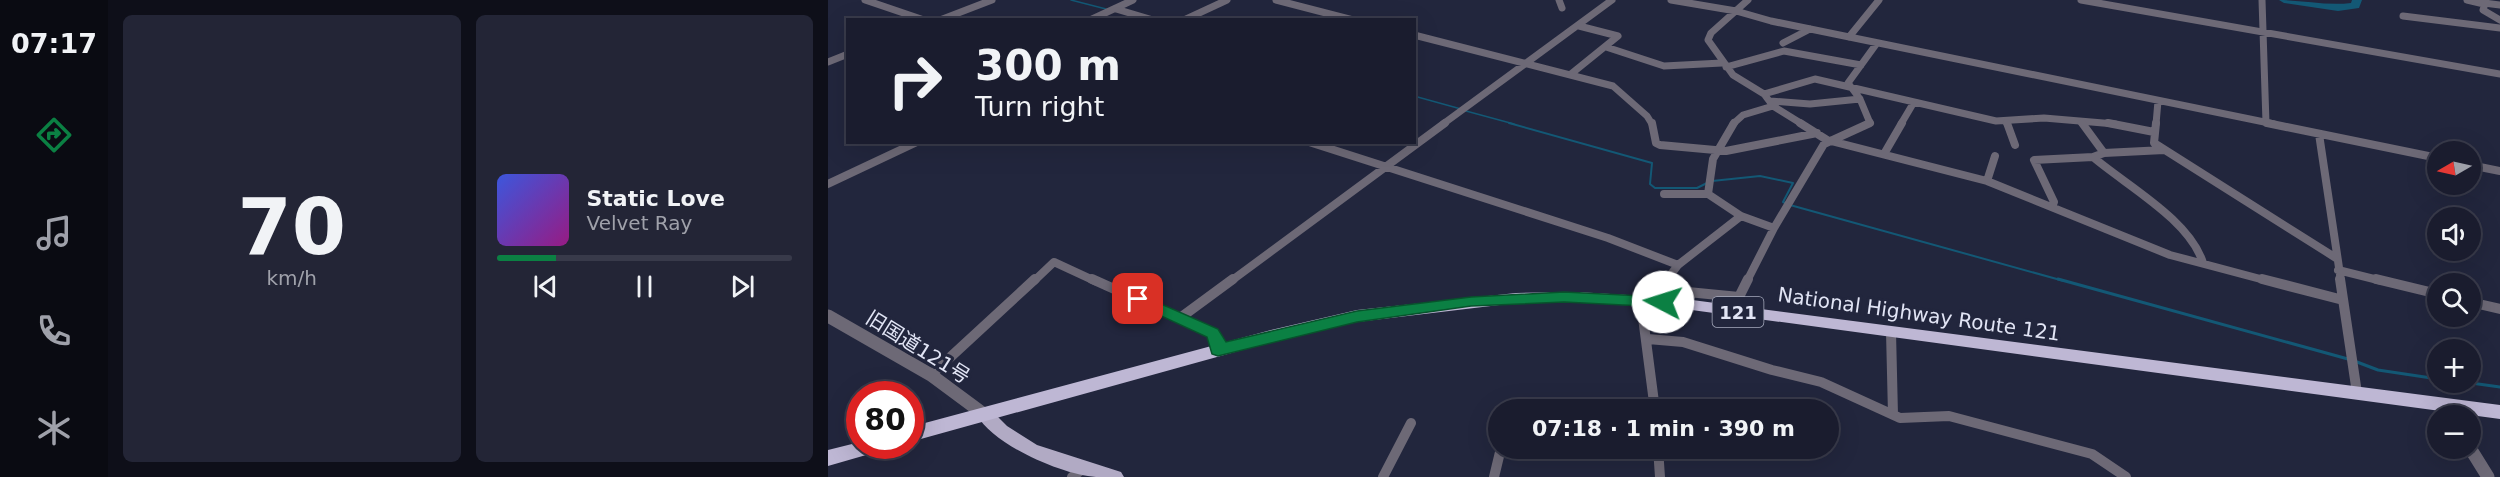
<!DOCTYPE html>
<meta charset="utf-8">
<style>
:root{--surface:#1a1c2e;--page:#232536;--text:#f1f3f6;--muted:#9fa1aa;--line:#383a4a;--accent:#0b8043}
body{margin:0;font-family:"DejaVu Sans","Noto Sans JP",sans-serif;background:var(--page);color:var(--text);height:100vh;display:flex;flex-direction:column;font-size:22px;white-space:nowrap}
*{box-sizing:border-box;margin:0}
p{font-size:20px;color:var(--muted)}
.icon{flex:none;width:33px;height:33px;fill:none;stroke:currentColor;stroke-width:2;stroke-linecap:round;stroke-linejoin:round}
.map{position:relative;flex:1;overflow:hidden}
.drawer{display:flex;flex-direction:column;gap:15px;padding:15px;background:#0e0f19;width:720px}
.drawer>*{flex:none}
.guide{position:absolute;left:18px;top:18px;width:570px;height:126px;border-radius:0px;box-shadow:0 6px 24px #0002,0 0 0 2px var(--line);background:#1a1c2e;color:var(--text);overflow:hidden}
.needle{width:39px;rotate:261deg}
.fabs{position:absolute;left:1599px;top:141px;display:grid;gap:12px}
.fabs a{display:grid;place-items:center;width:54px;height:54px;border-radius:50%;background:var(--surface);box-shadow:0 6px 24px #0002,0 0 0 2px var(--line);font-size:30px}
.speed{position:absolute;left:18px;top:381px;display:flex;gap:12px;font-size:30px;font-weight:700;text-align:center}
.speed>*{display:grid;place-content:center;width:78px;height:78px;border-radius:50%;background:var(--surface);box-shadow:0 6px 24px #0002,0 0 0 2px var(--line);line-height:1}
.speed .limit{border:9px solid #d22;background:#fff;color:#111}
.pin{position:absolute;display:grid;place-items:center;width:51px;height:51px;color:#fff;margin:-26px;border-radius:12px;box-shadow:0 3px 9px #0006}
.me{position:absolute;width:66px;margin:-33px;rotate:275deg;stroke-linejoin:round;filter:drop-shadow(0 0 4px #0008)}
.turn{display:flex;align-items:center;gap:21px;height:126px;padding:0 30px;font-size:27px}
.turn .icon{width:78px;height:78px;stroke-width:2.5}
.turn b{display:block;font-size:42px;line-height:51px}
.drawer .card{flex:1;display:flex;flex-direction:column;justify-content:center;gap:9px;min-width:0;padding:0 21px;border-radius:9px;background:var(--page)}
.drawer .dial{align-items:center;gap:0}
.dial b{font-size:78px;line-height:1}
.song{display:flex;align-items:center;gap:18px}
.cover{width:72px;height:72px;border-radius:9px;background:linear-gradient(135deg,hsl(230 70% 55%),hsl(310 70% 35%))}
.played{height:6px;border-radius:3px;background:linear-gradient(90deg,var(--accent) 20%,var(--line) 20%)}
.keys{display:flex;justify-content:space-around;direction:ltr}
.drawer .tiles{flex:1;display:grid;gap:15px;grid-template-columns:repeat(2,1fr)}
.trip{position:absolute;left:660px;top:399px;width:351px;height:60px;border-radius:30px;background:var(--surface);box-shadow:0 6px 24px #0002,0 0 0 2px var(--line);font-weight:800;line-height:60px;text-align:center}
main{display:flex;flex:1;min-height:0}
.tab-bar{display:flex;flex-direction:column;width:108px;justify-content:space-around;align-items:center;background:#0a0b12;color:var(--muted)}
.tab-bar .icon{width:42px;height:42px}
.tab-bar .on{color:var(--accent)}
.tab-bar b{font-size:27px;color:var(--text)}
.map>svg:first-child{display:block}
</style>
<main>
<nav class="tab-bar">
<b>07:17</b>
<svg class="icon on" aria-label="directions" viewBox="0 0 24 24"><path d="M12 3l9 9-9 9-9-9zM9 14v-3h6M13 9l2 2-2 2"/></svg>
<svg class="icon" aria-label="music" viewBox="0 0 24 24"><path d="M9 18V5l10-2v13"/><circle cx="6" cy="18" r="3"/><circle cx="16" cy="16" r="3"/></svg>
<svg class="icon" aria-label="phone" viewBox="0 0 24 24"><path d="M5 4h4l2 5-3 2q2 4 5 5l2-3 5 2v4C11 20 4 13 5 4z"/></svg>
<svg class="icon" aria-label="climate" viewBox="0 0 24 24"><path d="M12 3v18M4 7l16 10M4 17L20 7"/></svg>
</nav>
<section class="drawer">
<div class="tiles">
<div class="card dial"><b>70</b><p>km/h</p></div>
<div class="card">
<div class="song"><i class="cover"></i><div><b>Static Love</b><p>Velvet Ray</p></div></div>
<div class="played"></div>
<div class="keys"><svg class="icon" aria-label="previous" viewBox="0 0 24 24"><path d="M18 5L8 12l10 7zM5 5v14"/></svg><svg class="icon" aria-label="pause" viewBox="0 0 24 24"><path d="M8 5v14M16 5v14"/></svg><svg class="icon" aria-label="next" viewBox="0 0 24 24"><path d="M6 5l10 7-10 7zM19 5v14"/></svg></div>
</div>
</div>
</section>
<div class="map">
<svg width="1672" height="477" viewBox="0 0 1672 477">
<rect width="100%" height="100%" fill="#22263d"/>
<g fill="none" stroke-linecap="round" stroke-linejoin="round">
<path stroke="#135875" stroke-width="1.5" d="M 243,0 L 278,9
M 586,96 L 633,109
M 638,111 L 686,124"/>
<path stroke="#135875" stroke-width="2" d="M 681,123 L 824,163 L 822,184 L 827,188 L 869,188 L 879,183
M 884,181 L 932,176 L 965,183 L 955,202 L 957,203
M 962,205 L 1236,281"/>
<path stroke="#135875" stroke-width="3" d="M 1230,279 L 1520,359
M 1529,362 L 1550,370 L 1610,379
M 1636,382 L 1672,387"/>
<path fill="#135875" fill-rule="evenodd" d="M 1451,0 C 1475,0 1499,6 1523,3 L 1524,0 L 1534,0 L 1531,8 L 1510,11 L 1456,3 Z"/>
<path stroke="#6d6976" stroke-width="7" d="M 37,0 L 96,20
M 448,0 L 525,20
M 731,0 L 734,8
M 843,0 L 908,11 L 943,21 L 1446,124
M 920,0 L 883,33 L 880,40 L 905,75 L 936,94 L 945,106 L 974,124
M 1253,0 L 1672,74
M 1434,0 L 1438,123
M 1639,0 L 1656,4
M 1658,0 L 1655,10 L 1672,20
M 1656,3 L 1672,5
M 288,9 L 325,20
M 1575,16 L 1672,28
M 112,20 L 164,0
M 262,20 L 305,0
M 356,20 L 399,0
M 586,35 L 785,86 L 819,116 L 824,124
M 1021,37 L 1051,0
M 955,43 L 982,29
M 778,47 L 836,66 L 894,63
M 0,62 L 20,54
M 898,67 L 956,51 L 1033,65
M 743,74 L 790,36 L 751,26
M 936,94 L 987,79 L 1168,121 L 1216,118 L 1287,124
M 942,101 L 982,104 L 1032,99
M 1178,121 L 1179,124
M 1253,122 L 1255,124
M 615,124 L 784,0
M 905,124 L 915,115 L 945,106
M 1039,124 L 1042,123 L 1032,99 L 1020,83 L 1049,43
M 1073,124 L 1086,102
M 1328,124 L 1330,101"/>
<path stroke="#6d6976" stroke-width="8" d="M 824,123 L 828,143 L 832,145 L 898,151 L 989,133
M 906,123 L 885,159 L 880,194 L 913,216 L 946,228
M 972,123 L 999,140 L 1159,181 L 1342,255 L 1440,281
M 1179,123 L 1187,145
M 1254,123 L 1276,153
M 1280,123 L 1326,132
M 1328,123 L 1326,143 L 1508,258
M 1439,123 L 1610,158
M 1491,134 L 1513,281
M 481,142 L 780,238 L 850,265
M 1336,150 L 1276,153 L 1265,157 C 1299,186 1362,220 1375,263
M 1056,154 L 1074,123
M 1642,165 L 1672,171
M 1159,181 L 1167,156
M 0,184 L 89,142
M 836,194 L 880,194
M 1224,207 L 1226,202 L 1206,160 L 1265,157
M 1510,270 L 1554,281
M 206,281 L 226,262 L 267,281
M 403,281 L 617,123
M 838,281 L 850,265 L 913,216
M 919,281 L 946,228 L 996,144 L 1042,123"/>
<path stroke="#6d6976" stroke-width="10" d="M 264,279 L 384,333 L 391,342 L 390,350
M 1434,279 L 1515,300
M 1512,279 L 1529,393
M 1548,279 L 1610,294
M 829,289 L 911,297 L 920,279
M 1642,302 L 1672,309
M 352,318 L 405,279
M 1063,332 L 1065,415
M 820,339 L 855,342 L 944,370 L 993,382 L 1072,418 L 1121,416 L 1264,454 L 1298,477
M 103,375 L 207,279
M 827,410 L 814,310 L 839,279
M 830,448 L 832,477
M 244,477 L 256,468
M 555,477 L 583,423
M 666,477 L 673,448"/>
<path stroke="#6d6976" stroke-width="13" d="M 0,316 L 103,375 L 157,415
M 1642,448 L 1660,477"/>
<path fill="#b1aac4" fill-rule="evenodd" d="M 157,409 L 163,410 L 179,426 L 209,445 L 293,472 L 296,477 C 287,477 277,477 268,477 C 235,475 165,445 149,415 L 151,410 Z"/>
<path fill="#beb7d4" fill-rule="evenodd" d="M 749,292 L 849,298 L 1672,405 L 1672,419 L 849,308 L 749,302 L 688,303 L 529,322 L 443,342 L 82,442 L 82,427 L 443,330 L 529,310 L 688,293 Z
M 32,442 L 32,446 L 55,446 L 52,451 L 0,466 L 0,450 Z"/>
</g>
<path fill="#0b8043" stroke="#07532c" stroke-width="1.5" d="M 736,292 L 835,297 L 842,302 L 835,307 L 736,302 L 643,306 L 529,322 L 390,356 L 384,354 L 379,337 L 305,303 L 303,299 L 305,296 L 315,296 L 390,329 L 398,342 L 529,311 L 643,297 Z"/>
<g text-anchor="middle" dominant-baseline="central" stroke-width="6" stroke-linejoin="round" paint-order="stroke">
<rect fill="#22263d" stroke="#a8acbe" stroke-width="1.5" x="884.5" y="297" width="51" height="30" rx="4.5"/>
<g font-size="18" font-weight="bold" fill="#e2e5f5">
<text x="910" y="312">121</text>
</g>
<g font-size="20" fill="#e2e5f5" stroke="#22263d">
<text transform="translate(1091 314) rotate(8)">National Highway Route 121</text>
<text transform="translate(90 347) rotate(32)">旧国道121号</text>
</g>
</g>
</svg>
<div class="fabs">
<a><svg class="needle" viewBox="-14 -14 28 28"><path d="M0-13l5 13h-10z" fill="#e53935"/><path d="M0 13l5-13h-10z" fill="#9fa1aa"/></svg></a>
<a><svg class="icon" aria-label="sound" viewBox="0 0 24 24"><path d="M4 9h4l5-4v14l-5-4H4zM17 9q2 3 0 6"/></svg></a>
<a><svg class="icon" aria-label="search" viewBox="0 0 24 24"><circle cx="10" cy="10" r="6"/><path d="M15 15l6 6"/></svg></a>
<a>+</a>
<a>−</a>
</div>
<div class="speed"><div class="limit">80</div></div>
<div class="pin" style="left:310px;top:299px;background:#d93025"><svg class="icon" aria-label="arrive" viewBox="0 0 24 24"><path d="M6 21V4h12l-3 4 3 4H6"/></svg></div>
<svg class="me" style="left:835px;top:302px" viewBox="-20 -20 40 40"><circle r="19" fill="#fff"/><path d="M0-13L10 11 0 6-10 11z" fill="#0b8043"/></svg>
<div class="trip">07:18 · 1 min · 390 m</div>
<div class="guide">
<div class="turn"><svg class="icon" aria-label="right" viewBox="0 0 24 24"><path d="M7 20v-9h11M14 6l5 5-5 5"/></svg><div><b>300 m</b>Turn right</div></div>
</div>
</div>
</main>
